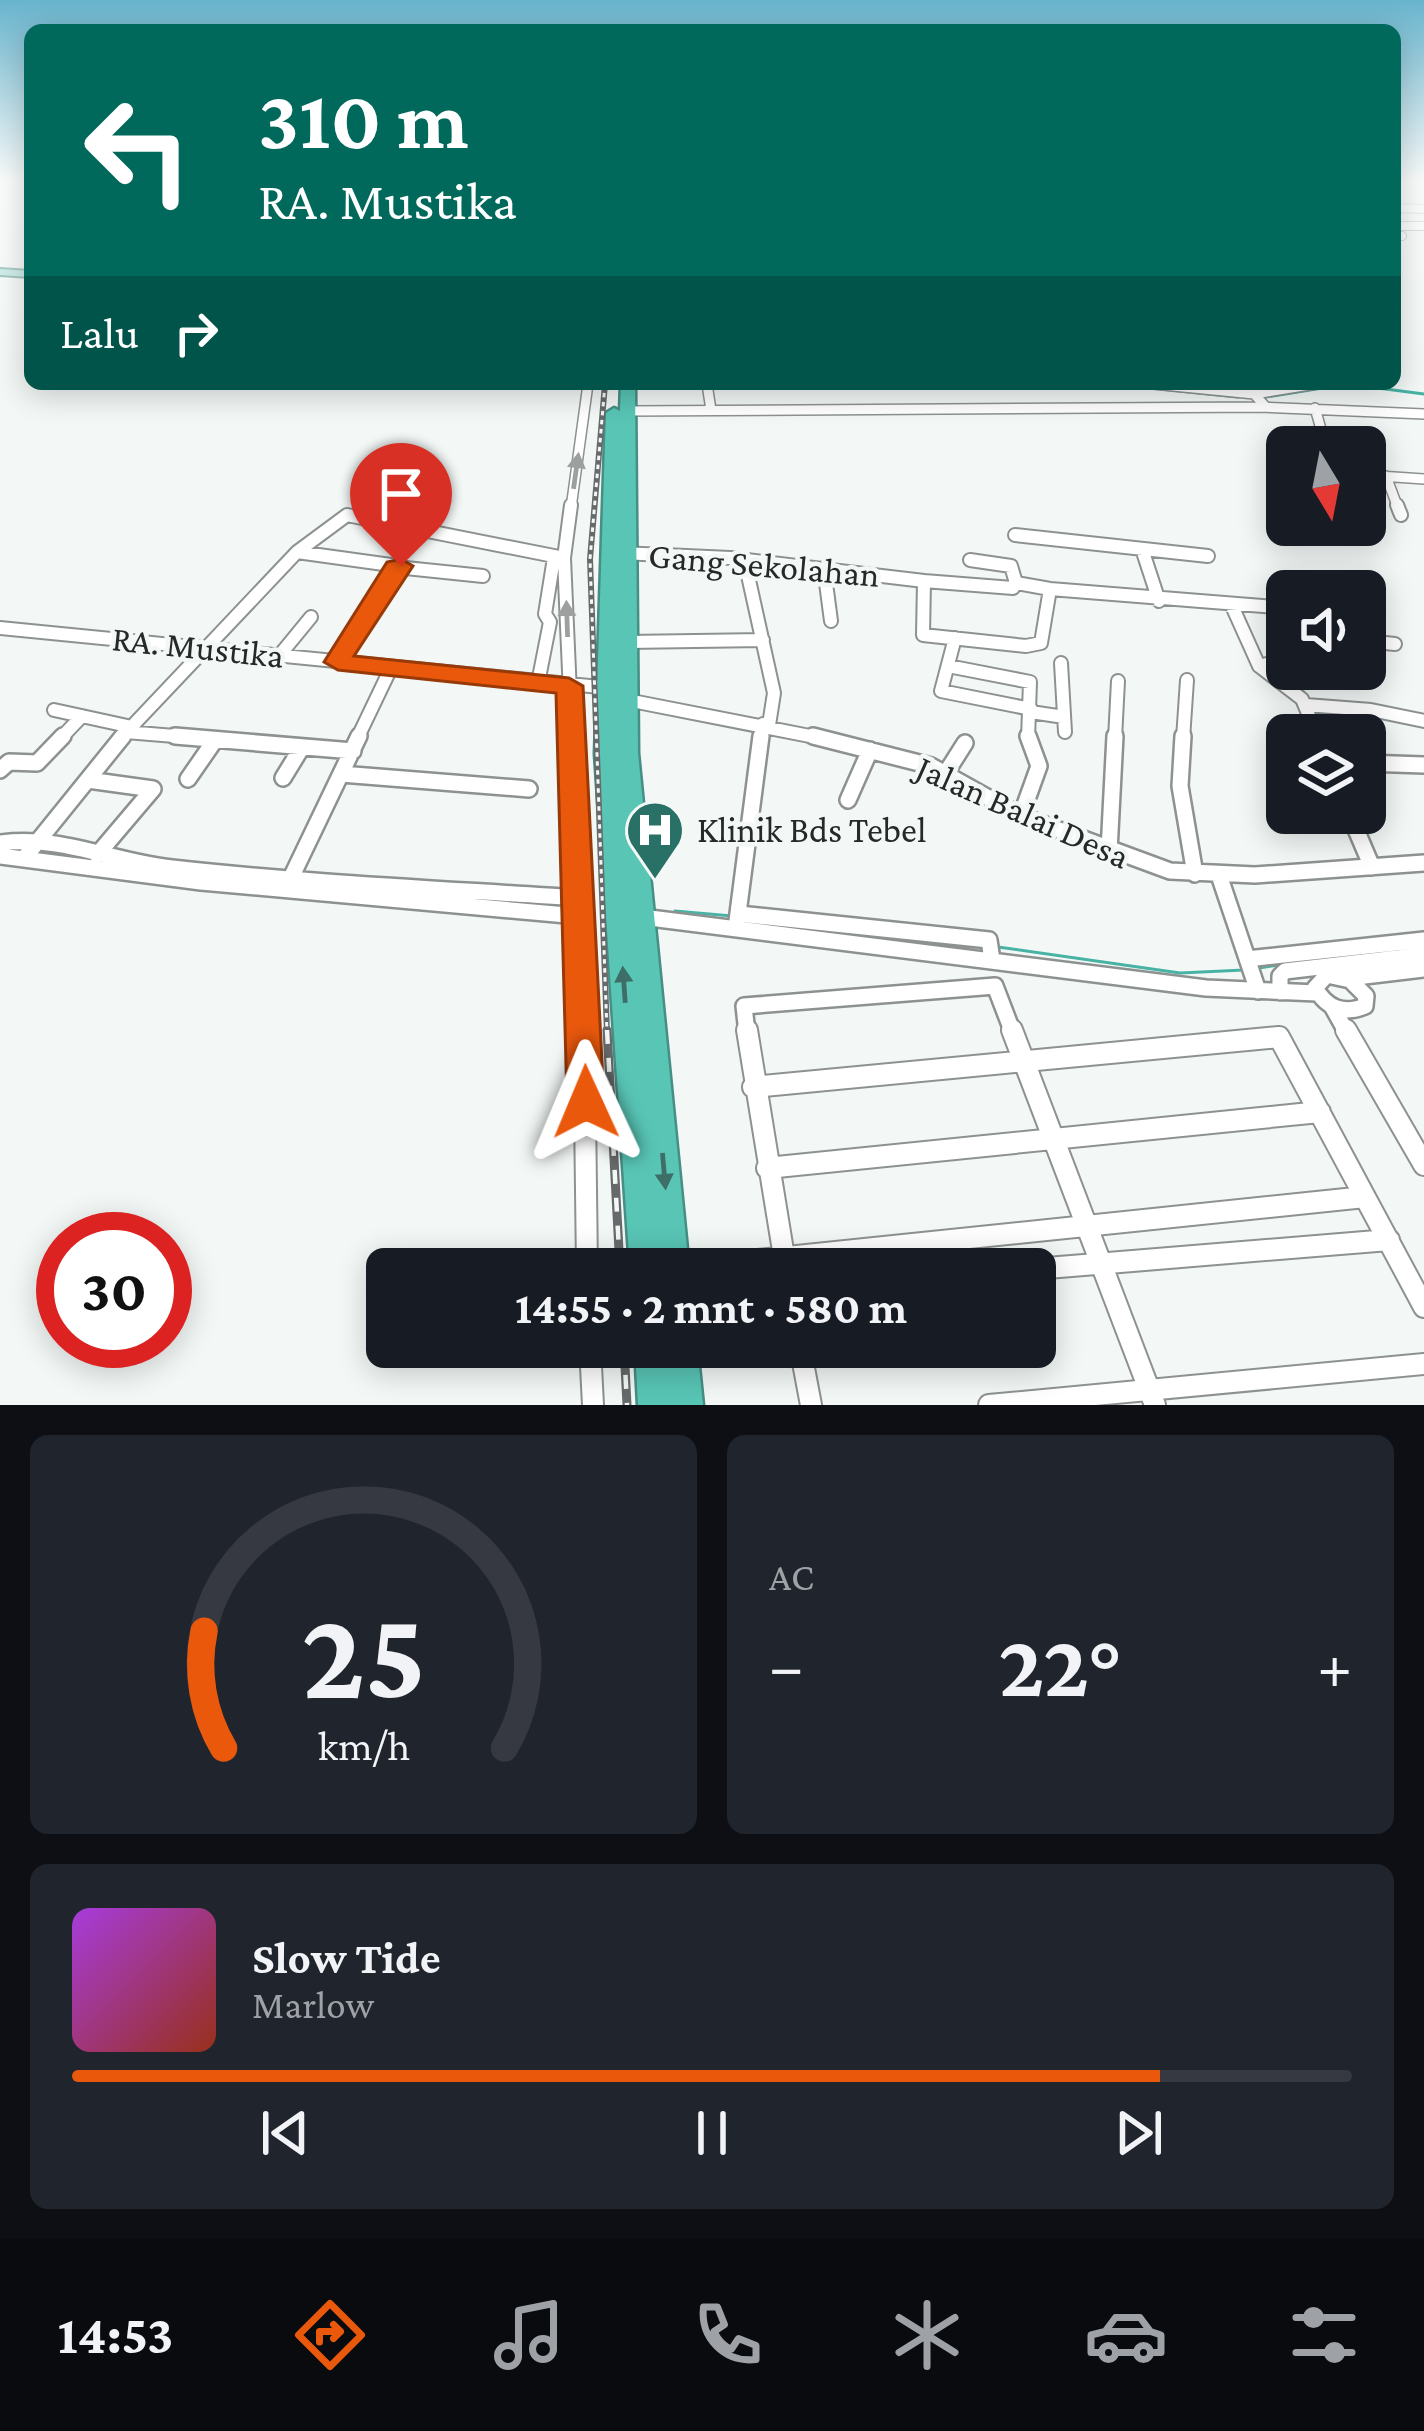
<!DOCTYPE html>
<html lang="id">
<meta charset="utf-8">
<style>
:root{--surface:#171b24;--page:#20242c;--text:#f1f3f6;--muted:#9ea1a6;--line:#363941;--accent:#ea580c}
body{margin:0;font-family:"Crimson Pro",serif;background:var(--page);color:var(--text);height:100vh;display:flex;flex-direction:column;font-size:45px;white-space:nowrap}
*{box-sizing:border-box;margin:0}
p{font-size:39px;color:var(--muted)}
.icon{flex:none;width:66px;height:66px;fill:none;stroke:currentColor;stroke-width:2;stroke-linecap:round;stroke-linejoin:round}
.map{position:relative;height:1405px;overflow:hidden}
.details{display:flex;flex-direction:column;gap:30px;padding:30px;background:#0d0f14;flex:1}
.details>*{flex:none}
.guide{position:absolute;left:24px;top:24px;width:1377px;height:366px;border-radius:18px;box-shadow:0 6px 30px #0003;background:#00695c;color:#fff;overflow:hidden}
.needle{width:78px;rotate:170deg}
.controls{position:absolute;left:1266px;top:426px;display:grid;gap:24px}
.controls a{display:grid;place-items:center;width:120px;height:120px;border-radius:18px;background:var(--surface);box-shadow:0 6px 30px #0003;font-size:60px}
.speed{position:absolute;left:36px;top:1212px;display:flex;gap:24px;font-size:60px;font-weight:700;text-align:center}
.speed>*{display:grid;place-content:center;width:156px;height:156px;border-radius:50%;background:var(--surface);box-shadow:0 6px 30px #0003;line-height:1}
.speed .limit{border:18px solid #d22;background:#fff;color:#111}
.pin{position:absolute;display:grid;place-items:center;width:102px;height:102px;color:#fff;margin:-123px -51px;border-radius:50% 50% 50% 0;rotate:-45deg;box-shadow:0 0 12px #0007}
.pin .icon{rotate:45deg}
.me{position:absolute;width:132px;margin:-66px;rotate:359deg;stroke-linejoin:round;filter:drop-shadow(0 0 9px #0008)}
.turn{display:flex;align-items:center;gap:42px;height:252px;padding:0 36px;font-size:54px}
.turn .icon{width:156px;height:156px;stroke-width:2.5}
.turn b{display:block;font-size:84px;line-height:102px}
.then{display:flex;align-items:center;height:114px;padding:0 36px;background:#0003;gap:24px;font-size:45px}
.big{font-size:90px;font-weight:700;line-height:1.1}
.details .card{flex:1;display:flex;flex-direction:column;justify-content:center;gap:18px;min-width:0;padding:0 42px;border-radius:18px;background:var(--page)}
.details .dial{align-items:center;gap:0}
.dial svg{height:312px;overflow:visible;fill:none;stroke:var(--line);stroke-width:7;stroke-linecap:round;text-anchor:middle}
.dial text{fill:var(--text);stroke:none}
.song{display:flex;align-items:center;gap:36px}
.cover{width:144px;height:144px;border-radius:18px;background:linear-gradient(135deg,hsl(280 70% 55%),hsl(10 70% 35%))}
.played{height:12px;border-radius:6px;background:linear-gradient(90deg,var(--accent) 85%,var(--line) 85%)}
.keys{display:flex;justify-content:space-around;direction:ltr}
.heat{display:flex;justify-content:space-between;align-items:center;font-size:66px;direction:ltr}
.details .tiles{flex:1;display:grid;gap:30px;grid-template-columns:1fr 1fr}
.card:last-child{grid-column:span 2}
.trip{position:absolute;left:366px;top:1248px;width:690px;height:120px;border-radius:18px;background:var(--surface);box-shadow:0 6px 30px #0003;font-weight:700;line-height:120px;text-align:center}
.dock{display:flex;height:192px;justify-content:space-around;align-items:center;background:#090b0e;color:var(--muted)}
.dock .icon{width:84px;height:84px}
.dock .selected{color:var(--accent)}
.dock b{font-size:54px;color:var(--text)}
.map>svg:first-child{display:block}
</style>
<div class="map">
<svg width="1424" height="1405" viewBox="0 0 1424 1405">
<rect width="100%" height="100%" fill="#f3f8f7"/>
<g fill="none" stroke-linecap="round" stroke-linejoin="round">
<path stroke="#48b3a4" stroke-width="3" d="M 1112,384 L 1238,397
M 1260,398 L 1347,384 L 1424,394
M 675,911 L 732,916
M 998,947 L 1180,973 L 1244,970
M 1301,962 L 1327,958
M 1259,968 L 1285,964"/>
<defs>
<path id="minor-far4" d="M 1395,208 L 1424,209
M 1395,226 L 1423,226
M 1395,236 L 1402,236"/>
<path id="minor-far3" d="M 707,384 L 711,410
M 1153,384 L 1254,394 L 1266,407
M 1254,394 L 1316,384
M 1315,408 L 1326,447
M 627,411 L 1261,407 L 1424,414
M 1365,475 L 1424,479
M 1386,476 L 1398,508
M 571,508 L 588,384"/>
<path id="minor-far2" d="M 571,505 L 564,558 L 572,739
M 1397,505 L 1401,515
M 1015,535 L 1208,556
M 1142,549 L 1159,601
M 297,552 L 398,566
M 621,553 L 730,558 L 924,581 L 923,635 L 1026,646 L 1041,643 L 1050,589
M 970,560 L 1011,566 L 1016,583 L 1050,589 L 1287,608
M 745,562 L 774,693 L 769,725
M 824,568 L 831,621
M 924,581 L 1013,588 L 1016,583
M 1232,606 L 1259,666 L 1302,699 L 1317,735
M 0,628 L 610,688
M 955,638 L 941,691 L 1031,709
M 1365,641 L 1395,644
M 627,642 L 763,640
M 279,656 L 311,617
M 338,662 L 396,567 L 483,576
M 1061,663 L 1065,732
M 948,666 L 1030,682 L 1028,739
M 1259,666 L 1287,659
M 538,683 L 550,622 L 545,614 L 554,558
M 1289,689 L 1329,669
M 627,700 L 825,739
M 1306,705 L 1371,710 L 1424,721
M 54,710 L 132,727
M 1031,712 L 1064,717
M 126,732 L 211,739
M 60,739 L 82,716
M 120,739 L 297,552 L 347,515 L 564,558
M 357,739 L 391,668
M 761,739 L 763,724
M 1115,739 L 1118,681
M 1183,739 L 1187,680"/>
<path id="minor-far1" d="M 175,736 L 353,751
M 571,736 L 584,1033
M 813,736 L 931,766 L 1021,816 L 1170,871 L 1255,875 L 1424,863
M 1183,736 L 1180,786 L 1195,874
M 1365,763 L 1424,765
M 0,770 L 9,762 L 37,763 L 63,736
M 946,773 L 965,743
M 341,774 L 529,789
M 283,778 L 302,747
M 188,779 L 215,740
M 88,780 L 153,789 L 97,855
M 848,800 L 870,750
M 1349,813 L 1372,867
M 1021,816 L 1039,766 L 1028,736
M 0,843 C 63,835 109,861 172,868 C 307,883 443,889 578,898
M 1109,851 L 1115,736
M 0,856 L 201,882 L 578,916
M 26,856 L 123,736
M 1219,875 L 1258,991
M 290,880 L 359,736
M 739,914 L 989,940 L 992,960
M 642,917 L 1206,988 L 1317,993
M 737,921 L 761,736
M 1247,959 L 1424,940
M 1327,975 L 1350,980 L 1366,996 L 1365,1006 C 1343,1015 1327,1008 1315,988 Z
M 1348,978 L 1424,969
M 1280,992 L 1280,976 L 1285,971 L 1424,955
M 1333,1008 L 1347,1033
M 747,1033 L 744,1006 L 995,986 L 1013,1033"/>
<path id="minor" d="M 584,1030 L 587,1269
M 747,1030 L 786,1269
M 1012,1030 L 1155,1405
M 1346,1030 L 1424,1165
M 753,1087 L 1279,1037 L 1424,1307
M 767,1168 L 1320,1112
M 671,1269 L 1365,1197
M 1035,1269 L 1389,1240
M 590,1347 L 593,1405
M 800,1347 L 811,1405
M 989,1405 L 1424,1364"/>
<path id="major" d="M 0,269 L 30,271 L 30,277 L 0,275 Z"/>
<path id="highway" d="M 621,384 L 635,384 L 638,753 L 689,1269 L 630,1269 L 595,754 L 606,413 L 614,408 L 620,411 Z
M 635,1347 L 697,1347 L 703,1405 L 638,1405 Z"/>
</defs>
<use href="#minor-far4" stroke="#8d9291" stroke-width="10"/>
<use href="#minor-far3" stroke="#8d9291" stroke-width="12"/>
<use href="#minor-far2" stroke="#8d9291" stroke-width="16"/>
<use href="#minor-far1" stroke="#8d9291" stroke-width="20"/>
<use href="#minor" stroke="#8d9291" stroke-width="24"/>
<use href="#major" stroke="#478e84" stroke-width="4"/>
<use href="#highway" stroke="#478e84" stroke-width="5"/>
<use href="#minor-far4" stroke="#fff" stroke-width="8"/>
<use href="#minor-far3" stroke="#fff" stroke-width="9"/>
<use href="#minor-far2" stroke="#fff" stroke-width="12"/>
<use href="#minor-far1" stroke="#fff" stroke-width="15"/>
<use href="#minor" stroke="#fff" stroke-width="20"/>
<use href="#major" fill="#9bdcd3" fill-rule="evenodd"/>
<use href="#highway" fill="#58c5b5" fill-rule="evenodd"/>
<defs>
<path id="rail-far1" d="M 605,384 L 590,559 L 607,1033"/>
<path id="rail" d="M 607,1030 L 620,1269
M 624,1347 L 627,1405"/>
</defs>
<use href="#rail-far1" stroke="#676a6a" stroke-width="6"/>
<use href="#rail" stroke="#676a6a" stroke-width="9"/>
<use href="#rail-far1" stroke="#f3f8f7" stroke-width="3" stroke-dasharray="4.5" stroke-linecap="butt"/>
<use href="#rail" stroke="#f3f8f7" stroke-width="4.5" stroke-dasharray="14" stroke-linecap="butt"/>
</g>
<defs><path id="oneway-solid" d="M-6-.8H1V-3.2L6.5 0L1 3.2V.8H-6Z" transform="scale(3)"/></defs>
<g fill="#9e9f9f">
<use href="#oneway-solid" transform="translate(576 471) rotate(-82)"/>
<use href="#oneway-solid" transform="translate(567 619) rotate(-92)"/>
</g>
<g fill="#3d6f68">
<use href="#oneway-solid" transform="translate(624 985) rotate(-94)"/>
<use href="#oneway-solid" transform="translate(664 1171) rotate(85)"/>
</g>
<linearGradient id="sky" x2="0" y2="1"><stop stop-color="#68b4cd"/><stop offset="0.48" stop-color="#fafcfb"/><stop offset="1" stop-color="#fafcfb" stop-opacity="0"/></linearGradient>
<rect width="1424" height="379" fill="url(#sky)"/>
<path fill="#ea580c" stroke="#983908" stroke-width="3" d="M 401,559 L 413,566 L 354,656 L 569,678 L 583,686 L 604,1102 L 599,1113 L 586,1118 L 572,1113 L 567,1102 L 556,693 L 338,670 L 324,662 L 387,562 Z"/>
<defs>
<symbol id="hospital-pin" viewBox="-11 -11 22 30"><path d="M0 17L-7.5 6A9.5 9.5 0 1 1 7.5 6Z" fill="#297066" stroke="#f3f8f7"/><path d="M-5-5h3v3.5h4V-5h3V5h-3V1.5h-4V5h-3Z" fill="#fff"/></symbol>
</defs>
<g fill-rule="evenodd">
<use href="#hospital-pin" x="622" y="797" width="66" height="90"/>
</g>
<g text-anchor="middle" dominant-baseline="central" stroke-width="9" stroke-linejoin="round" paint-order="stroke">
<g font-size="36" fill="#272929" stroke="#f3f8f7">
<text transform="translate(764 565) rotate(5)">Gang Sekolahan</text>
<text transform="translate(198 647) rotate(6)">RA. Mustika</text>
<text transform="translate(1023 812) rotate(24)">Jalan Balai Desa</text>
</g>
<g font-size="36" fill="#272929" stroke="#f3f8f7" text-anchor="start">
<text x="697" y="830">Klinik Bds Tebel</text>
</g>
</g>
</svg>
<div class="controls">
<a><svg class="needle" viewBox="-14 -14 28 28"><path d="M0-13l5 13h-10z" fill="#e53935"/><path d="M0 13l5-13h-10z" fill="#9ea1a6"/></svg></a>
<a><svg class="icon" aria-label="sound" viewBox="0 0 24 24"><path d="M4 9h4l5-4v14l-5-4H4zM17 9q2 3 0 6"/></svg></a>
<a><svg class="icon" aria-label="layers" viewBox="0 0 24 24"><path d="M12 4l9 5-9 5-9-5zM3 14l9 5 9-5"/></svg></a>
</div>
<div class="speed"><div class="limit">30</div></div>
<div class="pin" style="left:401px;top:566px;background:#d93025"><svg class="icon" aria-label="arrive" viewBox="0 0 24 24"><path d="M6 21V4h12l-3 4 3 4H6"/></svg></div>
<svg class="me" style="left:586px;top:1102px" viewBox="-20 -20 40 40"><path d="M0-17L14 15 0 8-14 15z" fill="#ea580c" stroke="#fff" stroke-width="4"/></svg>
<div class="trip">14:55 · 2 mnt · 580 m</div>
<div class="guide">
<div class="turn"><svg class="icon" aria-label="left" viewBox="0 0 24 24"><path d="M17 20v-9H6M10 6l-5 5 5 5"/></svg><div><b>310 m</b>RA. Mustika</div></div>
<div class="then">Lalu<svg class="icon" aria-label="right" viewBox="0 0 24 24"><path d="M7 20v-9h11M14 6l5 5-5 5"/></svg></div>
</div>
</div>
<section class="details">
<div class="tiles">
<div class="card dial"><svg viewBox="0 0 100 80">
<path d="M14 69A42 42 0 1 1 86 69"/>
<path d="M14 69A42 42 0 0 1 9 39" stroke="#ea580c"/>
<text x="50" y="56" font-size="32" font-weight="700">25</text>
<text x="50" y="72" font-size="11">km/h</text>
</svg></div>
<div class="card"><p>AC</p>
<div class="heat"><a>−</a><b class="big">22°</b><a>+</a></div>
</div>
<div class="card">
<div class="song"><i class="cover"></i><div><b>Slow Tide</b><p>Marlow</p></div></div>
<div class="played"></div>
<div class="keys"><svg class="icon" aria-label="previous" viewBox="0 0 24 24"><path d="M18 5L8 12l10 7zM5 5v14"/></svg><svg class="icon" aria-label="pause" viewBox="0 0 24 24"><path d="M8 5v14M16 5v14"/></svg><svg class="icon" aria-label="next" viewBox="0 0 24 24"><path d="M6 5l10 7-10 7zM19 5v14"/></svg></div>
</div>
</div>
</section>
<nav class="dock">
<b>14:53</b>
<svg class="icon selected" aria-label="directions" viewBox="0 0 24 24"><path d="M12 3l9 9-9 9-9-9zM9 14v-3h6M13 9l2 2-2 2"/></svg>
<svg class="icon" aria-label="music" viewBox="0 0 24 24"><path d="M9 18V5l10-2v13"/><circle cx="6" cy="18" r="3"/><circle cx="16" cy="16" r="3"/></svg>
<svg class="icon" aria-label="phone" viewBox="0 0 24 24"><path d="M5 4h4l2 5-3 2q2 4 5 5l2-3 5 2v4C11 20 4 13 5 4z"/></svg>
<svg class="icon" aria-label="climate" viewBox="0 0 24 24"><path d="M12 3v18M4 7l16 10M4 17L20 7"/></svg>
<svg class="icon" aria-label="car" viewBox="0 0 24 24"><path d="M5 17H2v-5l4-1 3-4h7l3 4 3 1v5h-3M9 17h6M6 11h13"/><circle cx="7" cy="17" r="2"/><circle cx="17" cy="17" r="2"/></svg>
<svg class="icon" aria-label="filters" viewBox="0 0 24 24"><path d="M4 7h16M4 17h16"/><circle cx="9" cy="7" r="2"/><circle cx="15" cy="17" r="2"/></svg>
</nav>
